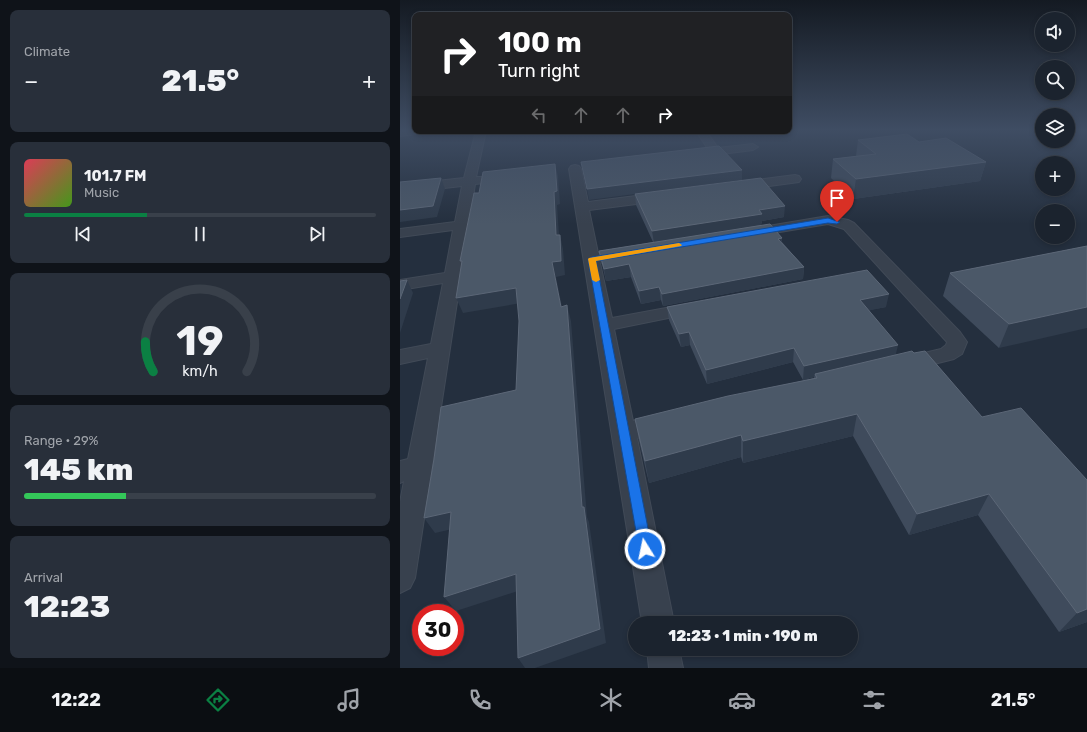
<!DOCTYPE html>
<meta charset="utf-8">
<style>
:root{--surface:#1b232e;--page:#282f3a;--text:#f1f3f6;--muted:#a0a4aa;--line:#39404a;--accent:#0b8043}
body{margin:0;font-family:Rubik,sans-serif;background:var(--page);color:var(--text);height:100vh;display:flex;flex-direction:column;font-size:15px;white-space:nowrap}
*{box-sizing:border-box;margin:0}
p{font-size:13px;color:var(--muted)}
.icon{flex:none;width:22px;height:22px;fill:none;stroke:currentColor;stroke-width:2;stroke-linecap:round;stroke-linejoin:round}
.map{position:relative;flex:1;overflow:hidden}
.sheet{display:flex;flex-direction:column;gap:10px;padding:10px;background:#0f1319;width:400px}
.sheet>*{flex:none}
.banner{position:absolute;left:12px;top:12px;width:380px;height:122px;border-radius:8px;box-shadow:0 2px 6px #0003,0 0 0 1px var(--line);background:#202124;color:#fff;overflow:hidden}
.fabs{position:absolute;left:635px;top:12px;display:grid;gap:8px}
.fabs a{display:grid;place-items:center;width:40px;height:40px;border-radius:50%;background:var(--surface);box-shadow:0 2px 6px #0003,0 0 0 1px var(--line);font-size:20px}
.speed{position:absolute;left:12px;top:604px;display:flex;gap:8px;font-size:20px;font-weight:700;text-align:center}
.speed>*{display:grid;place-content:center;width:52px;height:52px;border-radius:50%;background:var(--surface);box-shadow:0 2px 6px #0003,0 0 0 1px var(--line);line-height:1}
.speed .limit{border:6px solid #d22;background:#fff;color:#111}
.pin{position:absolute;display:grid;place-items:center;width:34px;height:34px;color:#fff;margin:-41px -17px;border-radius:50% 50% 50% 0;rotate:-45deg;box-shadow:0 0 4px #0007}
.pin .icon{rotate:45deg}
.me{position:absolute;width:44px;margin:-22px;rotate:350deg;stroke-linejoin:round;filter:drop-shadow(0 0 3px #0008)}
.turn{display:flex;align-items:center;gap:14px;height:84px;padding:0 20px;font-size:18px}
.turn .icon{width:52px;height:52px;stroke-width:2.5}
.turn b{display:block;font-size:28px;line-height:34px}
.lanes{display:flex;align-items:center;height:38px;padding:0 20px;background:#0003;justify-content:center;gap:20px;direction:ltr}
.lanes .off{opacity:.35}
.big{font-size:30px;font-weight:800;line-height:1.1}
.sheet .card{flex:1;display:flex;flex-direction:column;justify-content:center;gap:6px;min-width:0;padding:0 14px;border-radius:8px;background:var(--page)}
.sheet .dial{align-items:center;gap:0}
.dial svg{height:104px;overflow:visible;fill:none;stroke:var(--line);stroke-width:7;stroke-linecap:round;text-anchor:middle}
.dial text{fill:var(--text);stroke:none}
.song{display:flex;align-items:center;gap:12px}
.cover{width:48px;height:48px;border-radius:6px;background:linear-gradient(135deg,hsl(350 70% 55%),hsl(100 70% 35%))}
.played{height:4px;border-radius:2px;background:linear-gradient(90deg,var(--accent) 35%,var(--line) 35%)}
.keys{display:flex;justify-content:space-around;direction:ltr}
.heat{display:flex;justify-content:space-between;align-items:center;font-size:22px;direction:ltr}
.charge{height:6px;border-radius:3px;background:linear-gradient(90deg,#34c759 29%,var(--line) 0)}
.trip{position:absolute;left:228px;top:616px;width:230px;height:40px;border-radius:20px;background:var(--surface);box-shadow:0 2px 6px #0003,0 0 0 1px var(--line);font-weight:800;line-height:40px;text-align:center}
.menu{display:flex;height:64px;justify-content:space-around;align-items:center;background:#0b0e12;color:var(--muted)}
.menu .icon{width:28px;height:28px}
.menu .selected{color:var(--accent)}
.menu b{font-size:18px;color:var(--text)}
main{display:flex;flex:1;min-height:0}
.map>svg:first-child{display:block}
</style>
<main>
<section class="sheet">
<div class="card"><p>Climate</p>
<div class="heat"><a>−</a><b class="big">21.5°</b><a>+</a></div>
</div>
<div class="card">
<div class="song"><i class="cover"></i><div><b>101.7 FM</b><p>Music</p></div></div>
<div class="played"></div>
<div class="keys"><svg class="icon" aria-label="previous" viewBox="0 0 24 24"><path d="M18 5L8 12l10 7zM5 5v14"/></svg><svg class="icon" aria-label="pause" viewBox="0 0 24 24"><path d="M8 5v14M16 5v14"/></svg><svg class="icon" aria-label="next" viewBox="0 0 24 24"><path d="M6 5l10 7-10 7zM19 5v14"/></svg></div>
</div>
<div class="card dial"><svg viewBox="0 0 100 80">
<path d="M14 69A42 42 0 1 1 86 69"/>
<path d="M14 69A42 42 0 0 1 8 46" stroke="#0b8043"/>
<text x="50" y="56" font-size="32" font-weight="700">19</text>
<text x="50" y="72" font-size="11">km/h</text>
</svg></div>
<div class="card"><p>Range · 29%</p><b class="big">145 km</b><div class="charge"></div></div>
<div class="card"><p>Arrival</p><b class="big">12:23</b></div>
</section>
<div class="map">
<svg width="687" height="668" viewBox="0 0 687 668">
<rect width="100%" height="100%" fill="#242f3e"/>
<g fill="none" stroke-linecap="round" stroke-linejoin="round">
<defs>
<path id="minor" d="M 0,130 L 22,131 L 17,134 L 0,136 Z
M 76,131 L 86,131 L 76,177 L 85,177 L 87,180 L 85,183 L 75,184 L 15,578 L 10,588 L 0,593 L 0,502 L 4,481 L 0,483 L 0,461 L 8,459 L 28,358 L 0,364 L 0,350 L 31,344 L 43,283 L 0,290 L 0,280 L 45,273 L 53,230 L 0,237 L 0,229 L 55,222 L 62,186 L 0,193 L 0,185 L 64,178 Z
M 296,131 L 306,131 L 318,148 L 353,144 L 358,147 L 353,150 L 298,157 L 294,156 L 292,154 L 294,152 L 308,149 Z
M 175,165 L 179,166 L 181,169 L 188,202 L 260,193 L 265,194 L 267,197 L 265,200 L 260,201 L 189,210 L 198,253 L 227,249 L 232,251 L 235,254 L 232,257 L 200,263 L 212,318 L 293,303 L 299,304 L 302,308 L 299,312 L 293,313 L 214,329 L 233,421 L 262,414 L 270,417 L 273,423 L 270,429 L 237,438 L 274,623 L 242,623 L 169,169 L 171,166 Z
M 395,175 L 399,176 L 401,179 L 399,182 L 340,190 L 336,189 L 334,186 L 336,183 L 340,182 Z
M 428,216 L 448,220 L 454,223 L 560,332 L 567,342 L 562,354 L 554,359 L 506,371 L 499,369 L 496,364 L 499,359 L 541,349 L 546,345 L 547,342 L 444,229 L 428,224 L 350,237 L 345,236 L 343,233 L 345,230 L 350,229 Z
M 247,649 L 279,649 L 283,668 L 249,668 Z"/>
</defs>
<use href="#minor" stroke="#414a57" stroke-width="2"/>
<use href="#minor" fill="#38414e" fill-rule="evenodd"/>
</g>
<path fill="#3f4b5c" d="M 458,140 L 519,142 L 586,162 L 580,181 L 453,199 L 431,178 L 433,159 L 456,156 Z
M 235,194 L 384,217 L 362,221 L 361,225 L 382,238 L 382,242 L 404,267 L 403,279 L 263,306 L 261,300 L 241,304 L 231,277 L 206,281 L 199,251 L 253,242 L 236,205 Z
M 687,246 L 599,348 L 543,296 L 550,273 Z
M 267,307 L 486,307 L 469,310 L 495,355 L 582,417 L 687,480 L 687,622 L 659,632 L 578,515 L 509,535 L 453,436 L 343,463 L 341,457 L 249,483 L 239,441 L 235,419 L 414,378 L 414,377 L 403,380 L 393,362 L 307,384 L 290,345 L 281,347 L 269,320 Z"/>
<path fill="#2f3b4b" d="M 586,162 L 580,181 L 453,199 L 456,179 Z
M 155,164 L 158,176 L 160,204 L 157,205 L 160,249 L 156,235 L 154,192 Z
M 342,170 L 342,180 L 189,200 L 187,189 Z
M 41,178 L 45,189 L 37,217 L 0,222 L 0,210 Z
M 385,206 L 384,217 L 362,221 L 361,225 L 254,243 L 252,231 L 359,210 Z
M 160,235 L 163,249 L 165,275 L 156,277 L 165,322 L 161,307 L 152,262 Z
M 382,238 L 381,250 L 378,239 Z
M 229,264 L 231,277 L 206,281 L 204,269 Z
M 404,267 L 403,279 L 263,306 L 262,294 Z
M 7,280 L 13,293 L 0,333 L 0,299 Z
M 259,287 L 261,300 L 241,304 L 239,291 Z
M 116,288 L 121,303 L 63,313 L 56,298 Z
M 489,294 L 486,307 L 457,313 L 460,300 Z
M 167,305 L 171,321 L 187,517 L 189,522 L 206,643 L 135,668 L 125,668 L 118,658 L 182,507 Z
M 687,307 L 687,328 L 599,348 L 609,324 Z
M 289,332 L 290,345 L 281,347 L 279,334 Z
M 498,345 L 495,358 L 415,374 L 414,377 L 403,380 L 404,366 Z
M 394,348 L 393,362 L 307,384 L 306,370 Z
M 457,414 L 453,436 L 343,463 L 343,441 Z
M 341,435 L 341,457 L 249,483 L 245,461 Z
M 589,494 L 578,515 L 509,535 L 517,514 Z
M 51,512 L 61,527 L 35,533 L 24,518 Z
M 116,574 L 124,589 L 56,611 L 44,597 Z
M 687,609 L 687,622 L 659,632 L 677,613 Z"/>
<path fill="#4b5868" stroke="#5c6777" d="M 507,134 L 519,142 L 546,138 L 586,162 L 456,179 L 433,159 L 476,154 L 458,140 Z
M 319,146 L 342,170 L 187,189 L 181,162 Z
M 155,164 L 157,191 L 154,192 L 156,235 L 160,235 L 161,261 L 152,262 L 161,307 L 167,305 L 182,507 L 184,507 L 200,629 L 118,658 L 116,574 L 44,597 L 51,512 L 24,518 L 34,459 L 41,407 L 116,390 L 119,321 L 116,288 L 56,298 L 62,261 L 60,261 L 74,193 L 79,193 L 83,172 Z
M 41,178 L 33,206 L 0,210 L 0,182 Z
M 361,178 L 385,206 L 359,210 L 362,214 L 252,231 L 235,194 Z
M 370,224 L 382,238 L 378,239 L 404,267 L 262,294 L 259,287 L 239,291 L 229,264 L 204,269 L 199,251 Z
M 687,246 L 687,307 L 609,324 L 550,273 Z
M 467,270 L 489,294 L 460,300 L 498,345 L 404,366 L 394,348 L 306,370 L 289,332 L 279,334 L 267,307 Z
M 7,280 L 0,299 L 0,281 Z
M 512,351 L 514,353 L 525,351 L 582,417 L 621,408 L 687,480 L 687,609 L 677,613 L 589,494 L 517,514 L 457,414 L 343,441 L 341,435 L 245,461 L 235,419 L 328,396 L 417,378 L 415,374 Z"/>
<linearGradient id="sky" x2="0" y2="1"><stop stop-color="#141a22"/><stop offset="0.58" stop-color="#3f4d63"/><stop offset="1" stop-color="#3f4d63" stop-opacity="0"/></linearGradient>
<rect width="687" height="224" fill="url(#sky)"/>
<path fill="#1a73e8" stroke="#114b97" d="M 428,218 L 440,222 L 437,224 L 428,223 L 196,261 L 252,549 L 250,554 L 245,556 L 240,554 L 188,259 L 192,257 Z"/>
<path fill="#f59e0b" d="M 279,243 L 282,245 L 281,246 L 196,261 L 200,280 L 196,282 L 192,280 L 188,259 L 189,258 Z"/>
</svg>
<div class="fabs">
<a><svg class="icon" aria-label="sound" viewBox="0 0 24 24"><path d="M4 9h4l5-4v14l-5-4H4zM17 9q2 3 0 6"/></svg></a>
<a><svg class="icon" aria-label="search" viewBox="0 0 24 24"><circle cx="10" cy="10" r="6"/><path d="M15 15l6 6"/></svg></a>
<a><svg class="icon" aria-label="layers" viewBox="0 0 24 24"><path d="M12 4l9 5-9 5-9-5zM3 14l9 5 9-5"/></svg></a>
<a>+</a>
<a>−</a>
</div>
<div class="speed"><div class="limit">30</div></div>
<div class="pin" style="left:437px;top:222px;background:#d93025"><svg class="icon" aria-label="arrive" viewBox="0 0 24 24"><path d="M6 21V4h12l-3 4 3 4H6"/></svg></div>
<svg class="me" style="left:245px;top:549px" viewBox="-20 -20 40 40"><circle r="17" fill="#1a73e8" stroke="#fff" stroke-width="3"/><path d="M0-11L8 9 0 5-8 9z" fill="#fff"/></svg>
<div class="trip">12:23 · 1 min · 190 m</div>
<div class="banner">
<div class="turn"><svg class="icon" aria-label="right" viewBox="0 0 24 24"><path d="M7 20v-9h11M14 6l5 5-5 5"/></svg><div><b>100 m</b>Turn right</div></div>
<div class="lanes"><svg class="icon off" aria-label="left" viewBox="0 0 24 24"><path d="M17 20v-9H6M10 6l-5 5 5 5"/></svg><svg class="icon off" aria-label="ahead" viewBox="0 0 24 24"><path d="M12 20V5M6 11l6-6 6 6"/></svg><svg class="icon off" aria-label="ahead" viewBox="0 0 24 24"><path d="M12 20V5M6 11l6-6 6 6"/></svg><svg class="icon" aria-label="right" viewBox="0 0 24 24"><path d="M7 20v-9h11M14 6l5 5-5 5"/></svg></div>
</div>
</div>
</main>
<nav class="menu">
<b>12:22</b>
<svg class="icon selected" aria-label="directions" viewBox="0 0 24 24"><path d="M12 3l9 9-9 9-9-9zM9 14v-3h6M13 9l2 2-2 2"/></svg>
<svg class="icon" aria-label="music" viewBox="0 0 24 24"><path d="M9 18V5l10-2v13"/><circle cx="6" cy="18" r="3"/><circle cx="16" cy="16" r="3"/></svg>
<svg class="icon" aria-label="phone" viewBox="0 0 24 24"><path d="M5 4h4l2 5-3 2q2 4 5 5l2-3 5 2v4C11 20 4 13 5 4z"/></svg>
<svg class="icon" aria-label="climate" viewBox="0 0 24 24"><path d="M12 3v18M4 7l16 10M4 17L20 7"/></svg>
<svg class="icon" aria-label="car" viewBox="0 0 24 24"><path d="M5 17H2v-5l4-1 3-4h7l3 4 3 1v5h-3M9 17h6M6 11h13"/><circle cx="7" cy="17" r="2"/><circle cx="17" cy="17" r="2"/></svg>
<svg class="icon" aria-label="filters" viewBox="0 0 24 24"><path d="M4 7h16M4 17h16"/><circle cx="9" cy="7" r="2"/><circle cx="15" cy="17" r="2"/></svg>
<b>21.5°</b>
</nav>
